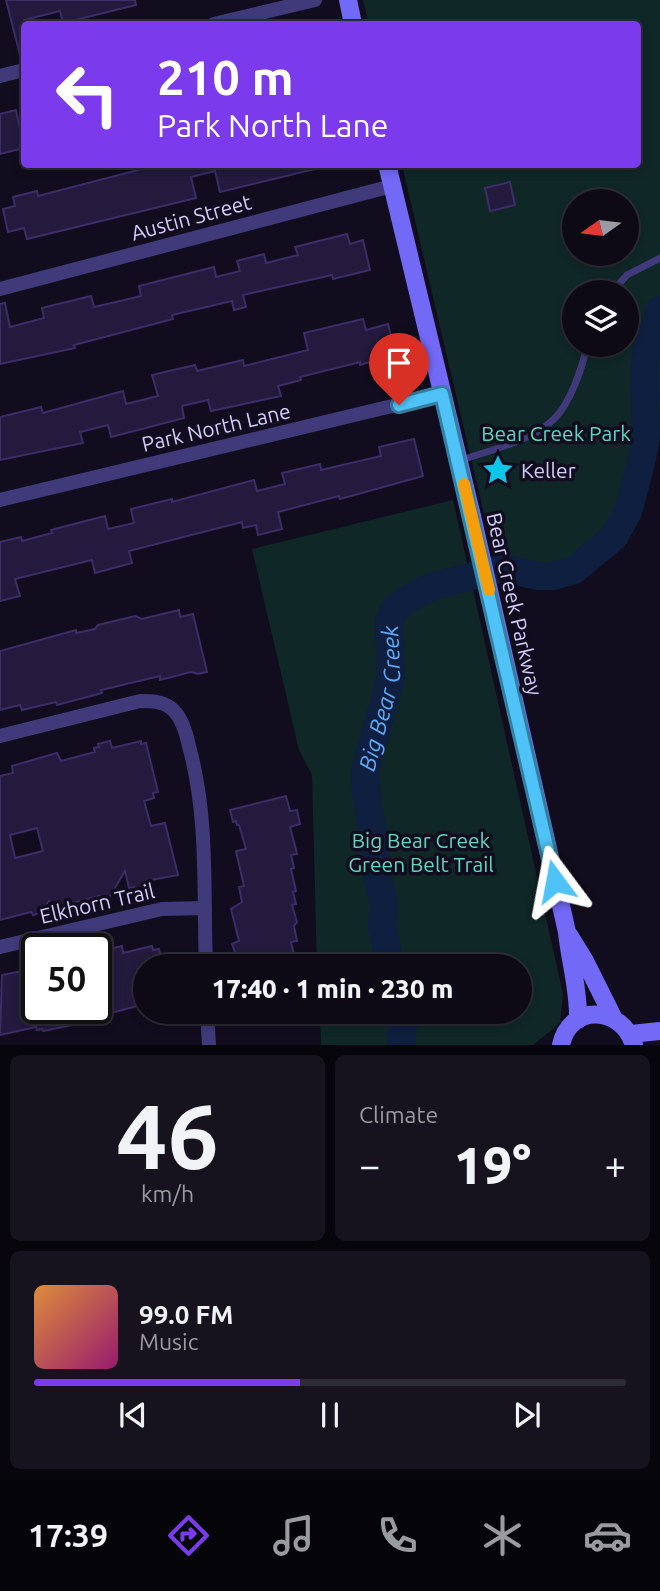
<!DOCTYPE html>
<meta charset="utf-8">
<style>
:root{--surface:#0d0a16;--page:#16131f;--text:#f1f3f6;--muted:#9a9aa1;--line:#2d2b35;--accent:#7c3aed}
body{margin:0;font-family:Ubuntu,sans-serif;background:var(--page);color:var(--text);height:100vh;display:flex;flex-direction:column;font-size:26px;white-space:nowrap}
*{box-sizing:border-box;margin:0}
p{font-size:23px;color:var(--muted)}
.icon{flex:none;width:38px;height:38px;fill:none;stroke:currentColor;stroke-width:2;stroke-linecap:round;stroke-linejoin:round}
.map{position:relative;height:1045px;overflow:hidden}
.side{display:flex;flex-direction:column;gap:10px;padding:10px;background:#07060c;flex:1}
.side>*{flex:none}
.banner{position:absolute;left:21px;top:21px;width:620px;height:147px;border-radius:7px;box-shadow:0 4px 10px #0003,0 0 0 2px var(--line);background:#7c3aed;color:#fff;overflow:hidden}
.needle{width:46px;rotate:256deg}
.fabs{position:absolute;left:562px;top:189px;display:grid;gap:14px}
.fabs a{display:grid;place-items:center;width:77px;height:77px;border-radius:50%;background:var(--surface);box-shadow:0 4px 10px #0003,0 0 0 2px var(--line);font-size:35px}
.speed{position:absolute;left:21px;top:933px;display:flex;gap:14px;font-size:35px;font-weight:700;text-align:center}
.speed>*{display:grid;place-content:center;width:91px;height:91px;border-radius:50%;background:var(--surface);box-shadow:0 4px 10px #0003,0 0 0 2px var(--line);line-height:1}
.speed .limit{border:4px solid #111;border-radius:10px;background:#fff;color:#111}
.pin{position:absolute;display:grid;place-items:center;width:60px;height:60px;color:#fff;margin:-72px -30px;border-radius:50% 50% 50% 0;rotate:-45deg;box-shadow:0 0 7px #0007}
.pin .icon{rotate:45deg}
.me{position:absolute;width:77px;margin:-38px;rotate:347deg;stroke-linejoin:round;filter:drop-shadow(0 0 5px #0008)}
.turn{display:flex;align-items:center;gap:24px;height:147px;padding:0 21px;font-size:32px}
.turn .icon{width:91px;height:91px;stroke-width:2.5}
.turn b{display:block;font-size:49px;line-height:60px}
.big{font-size:52px;font-weight:800;line-height:1.1}
.side .widget{flex:1;display:flex;flex-direction:column;justify-content:center;gap:10px;min-width:0;padding:0 24px;border-radius:10px;background:var(--page)}
.side .dial{align-items:center;gap:0}
.dial b{font-size:91px;line-height:1}
.song{display:flex;align-items:center;gap:21px}
.cover{width:84px;height:84px;border-radius:10px;background:linear-gradient(135deg,hsl(30 70% 55%),hsl(320 70% 35%))}
.played{height:7px;border-radius:4px;background:linear-gradient(90deg,var(--accent) 45%,var(--line) 45%)}
.keys{display:flex;justify-content:space-around;direction:ltr}
.heat{display:flex;justify-content:space-between;align-items:center;font-size:38px;direction:ltr}
.side .tiles{flex:1;display:grid;gap:10px;grid-template-columns:1fr 1fr}
.widget:last-child{grid-column:span 2}
.trip{position:absolute;left:133px;top:954px;width:399px;height:70px;border-radius:35px;background:var(--surface);box-shadow:0 4px 10px #0003,0 0 0 2px var(--line);font-weight:800;line-height:70px;text-align:center}
.tab-bar{display:flex;height:112px;justify-content:space-around;align-items:center;background:#050409;color:var(--muted)}
.tab-bar .icon{width:49px;height:49px}
.tab-bar .active{color:var(--accent)}
.tab-bar b{font-size:32px;color:var(--text)}
.map>svg:first-child{display:block}
</style>
<div class="map">
<svg width="660" height="1045" viewBox="0 0 660 1045">
<rect width="100%" height="100%" fill="#110d1e"/>
<path fill="#102727" fill-rule="evenodd" d="M 363,0 L 660,0 L 660,432 L 646,435 C 642,460 639,491 627,515 C 614,541 585,570 554,576 C 537,579 512,572 496,565 L 402,165 L 637,164 L 637,24 L 369,24 ZM 574,201 L 626,201 L 626,254 L 574,254 ZM 574,292 L 626,292 L 626,345 L 574,345 Z
M 453,500 L 563,994 L 560,1023 L 533,1045 L 321,1045 L 320,1012 L 520,1012 L 520,966 L 317,966 L 312,775 L 299,750 L 252,549 Z"/>
<g fill="none" stroke-linecap="round" stroke-linejoin="round">
<g stroke="#0e1f40" stroke-width="28">
<path id="s1" d="M 391,966 L 382,926 L 384,904 L 377,875 L 375,842 L 366,793 L 365,771 L 391,677 L 389,621 L 395,609 L 411,597 L 431,587 L 502,568 L 538,576 L 554,576 L 574,570 L 614,537 L 628,512 L 642,459 L 646,435 L 644,372 L 646,353 L 660,310"/>
<path d="M 391,1012 L 401,1016 L 405,1021 L 401,1036 L 402,1045"/>
</g>
</g>
<path fill="#231a3e" stroke="#3c2d68" stroke-width="2" fill-rule="evenodd" d="M 6,0 L 135,0 L 136,5 L 63,23 L 60,11 L 24,20 L 24,55 L 20,55 Z
M 16,110 L 24,148 L 0,154 L 0,114 Z
M 161,164 L 314,164 L 315,169 L 220,192 L 215,171 L 191,177 L 196,198 L 27,239 L 24,228 L 8,232 L 3,209 L 15,206 L 13,197 L 37,191 L 38,196 Z
M 510,182 L 515,205 L 490,211 L 485,188 Z
M 347,234 L 350,244 L 363,240 L 370,270 L 333,279 L 332,275 L 243,295 L 246,307 L 234,310 L 232,301 L 172,315 L 173,319 L 74,345 L 75,348 L 0,364 L 0,304 L 5,303 L 10,327 L 44,318 L 42,308 L 91,296 L 94,307 L 116,302 L 141,296 L 139,286 L 214,267 L 216,277 L 240,271 L 237,261 L 264,254 L 266,263 L 298,255 L 295,247 Z
M 363,319 L 366,330 L 388,324 L 399,367 L 380,372 L 377,360 L 360,365 L 360,362 L 300,377 L 301,380 L 278,386 L 281,396 L 211,411 L 208,400 L 182,406 L 184,418 L 111,437 L 108,425 L 80,432 L 83,443 L 0,460 L 0,417 L 41,407 L 43,413 L 123,391 L 126,404 L 158,396 L 152,375 L 195,365 L 197,371 L 243,360 L 244,366 L 308,350 L 304,333 Z
M 414,439 L 423,476 L 340,499 L 339,496 L 278,512 L 282,529 L 258,535 L 256,525 L 243,528 L 242,522 L 129,551 L 132,563 L 95,573 L 92,560 L 15,579 L 20,596 L 0,601 L 0,542 L 21,537 L 22,541 L 52,533 L 51,530 L 105,516 L 108,529 L 134,523 L 131,509 L 172,499 L 172,502 L 254,480 L 257,491 L 285,484 L 282,473 L 320,464 L 321,470 L 381,456 L 379,447 Z
M 179,610 L 180,617 L 193,614 L 207,672 L 198,674 L 191,672 L 160,680 L 160,676 L 101,690 L 102,693 L 57,705 L 56,702 L 22,710 L 20,705 L 0,710 L 0,651 L 76,630 L 76,633 L 95,629 L 98,625 L 135,616 L 142,619 Z
M 110,741 L 112,748 L 141,741 L 141,744 L 146,743 L 158,792 L 153,793 L 154,798 L 144,801 L 151,826 L 165,823 L 178,875 L 146,881 L 140,892 L 134,887 L 129,888 L 125,871 L 109,898 L 99,896 L 69,904 L 63,910 L 49,901 L 40,913 L 33,915 L 31,912 L 0,920 L 0,776 L 13,773 L 12,766 L 57,753 L 61,761 L 95,752 L 94,748 L 99,747 L 98,744 ZM 37,828 L 43,851 L 15,858 L 10,835 Z
M 286,796 L 290,811 L 297,810 L 300,824 L 290,827 L 297,854 L 291,855 L 294,868 L 291,869 L 296,891 L 293,892 L 296,904 L 292,905 L 297,922 L 294,926 L 297,941 L 291,942 L 297,966 L 240,966 L 232,944 L 239,941 L 231,909 L 242,902 L 239,887 L 244,886 L 236,851 L 246,849 L 239,825 L 237,825 L 236,821 L 233,822 L 230,810 Z
M 122,946 L 123,953 L 152,946 L 153,950 L 159,949 L 163,966 L 145,966 L 145,1004 L 96,1017 L 96,952 Z
M 37,968 L 37,1008 L 88,1008 L 92,1021 L 43,1031 L 42,1029 L 37,1030 L 36,1027 L 0,1035 L 2,975 Z"/>
<g fill="none" stroke-linecap="round" stroke-linejoin="round">
<path stroke="#403a7a" stroke-width="7" d="M 612,292 L 627,275 L 660,258
M 459,461 C 489,450 531,442 554,419 C 570,404 583,366 587,345"/>
<path stroke="#403a7a" stroke-width="14" d="M 214,24 L 315,0
M 0,76 L 24,70
M 0,289 L 392,186
M 0,500 L 442,394
M 0,736 L 140,701 C 151,701 162,701 171,708 C 182,717 186,733 189,746 C 209,819 203,892 206,966
M 0,947 L 162,909 L 204,908
M 207,1012 L 209,1045"/>
<path stroke="#7369f7" stroke-width="18" d="M 348,0 L 353,24
M 387,164 L 472,516 L 567,932 C 570,962 579,990 578,1020
M 569,935 L 585,961 L 613,1017
M 631,1034 L 660,1031
M 561,1045 C 570,1003 622,1006 634,1045"/>
</g>
<g fill="none" stroke-linecap="round" stroke-linejoin="round">
<defs>
<path id="route" d="M 399,405 L 442,394 L 555,881"/>
</defs>
<use href="#route" stroke="#337fa1" stroke-width="18"/>
<use href="#route" stroke="#4fc3f7" stroke-width="12"/>
<path stroke="#f59e0b" stroke-width="12" d="M 464,484 L 489,590"/>
</g>
<defs>
<symbol id="sight-bare" viewBox="-9 -9 18 18"><path d="M0-6L1.8-2.2L6-1.7L2.9 1.2L3.7 5.4L0 3.3L-3.7 5.4L-2.9 1.2L-6-1.7L-1.8-2.2Z" fill="#0cc8e8" stroke="#110d1e" stroke-width="2.5" paint-order="stroke"/></symbol>
</defs>
<g fill-rule="evenodd">
<use href="#sight-bare" x="476" y="448" width="44" height="44"/>
</g>
<g text-anchor="middle" dominant-baseline="central" stroke-width="7" stroke-linejoin="round" paint-order="stroke">
<g font-size="21" fill="#d4ccfc" stroke="#110d1e">
<text transform="translate(191 217) rotate(-15)">Austin Street</text>
<text transform="translate(216 427) rotate(-13)">Park North Lane</text>
<text transform="translate(515 604) rotate(77)">Bear Creek Parkway</text>
<text transform="translate(97 903) rotate(-13)">Elkhorn Trail</text>
</g>
<g font-size="21" fill="#5dd8bf" stroke="#110d1e">
<text x="556" y="433">Bear Creek Park</text>
<text x="421" y="840">Big Bear Creek<tspan x="421" dy="24">Green Belt Trail</tspan></text>
</g>
<g font-size="21" fill="#d4ccfc" stroke="#110d1e" text-anchor="start">
<text x="521" y="470">Keller</text>
</g>
<g font-size="23" font-style="italic" fill="#60a9f7" stroke="#110d1e">
<text stroke="none"><textPath href="#s1" startOffset="273">Big Bear Creek</textPath></text>
</g>
</g>
</svg>
<div class="fabs">
<a><svg class="needle" viewBox="-14 -14 28 28"><path d="M0-13l5 13h-10z" fill="#e53935"/><path d="M0 13l5-13h-10z" fill="#9a9aa1"/></svg></a>
<a><svg class="icon" aria-label="layers" viewBox="0 0 24 24"><path d="M12 4l9 5-9 5-9-5zM3 14l9 5 9-5"/></svg></a>
</div>
<div class="speed"><div class="limit">50</div></div>
<div class="pin" style="left:399px;top:405px;background:#d93025"><svg class="icon" aria-label="arrive" viewBox="0 0 24 24"><path d="M6 21V4h12l-3 4 3 4H6"/></svg></div>
<svg class="me" style="left:555px;top:881px" viewBox="-20 -20 40 40"><path d="M0-17L14 15 0 8-14 15z" fill="#4fc3f7" stroke="#fff" stroke-width="4"/></svg>
<div class="trip">17:40 · 1 min · 230 m</div>
<div class="banner">
<div class="turn"><svg class="icon" aria-label="left" viewBox="0 0 24 24"><path d="M17 20v-9H6M10 6l-5 5 5 5"/></svg><div><b>210 m</b>Park North Lane</div></div>
</div>
</div>
<section class="side">
<div class="tiles">
<div class="widget dial"><b>46</b><p>km/h</p></div>
<div class="widget"><p>Climate</p>
<div class="heat"><a>−</a><b class="big">19°</b><a>+</a></div>
</div>
<div class="widget">
<div class="song"><i class="cover"></i><div><b>99.0 FM</b><p>Music</p></div></div>
<div class="played"></div>
<div class="keys"><svg class="icon" aria-label="previous" viewBox="0 0 24 24"><path d="M18 5L8 12l10 7zM5 5v14"/></svg><svg class="icon" aria-label="pause" viewBox="0 0 24 24"><path d="M8 5v14M16 5v14"/></svg><svg class="icon" aria-label="next" viewBox="0 0 24 24"><path d="M6 5l10 7-10 7zM19 5v14"/></svg></div>
</div>
</div>
</section>
<nav class="tab-bar">
<b>17:39</b>
<svg class="icon active" aria-label="directions" viewBox="0 0 24 24"><path d="M12 3l9 9-9 9-9-9zM9 14v-3h6M13 9l2 2-2 2"/></svg>
<svg class="icon" aria-label="music" viewBox="0 0 24 24"><path d="M9 18V5l10-2v13"/><circle cx="6" cy="18" r="3"/><circle cx="16" cy="16" r="3"/></svg>
<svg class="icon" aria-label="phone" viewBox="0 0 24 24"><path d="M5 4h4l2 5-3 2q2 4 5 5l2-3 5 2v4C11 20 4 13 5 4z"/></svg>
<svg class="icon" aria-label="climate" viewBox="0 0 24 24"><path d="M12 3v18M4 7l16 10M4 17L20 7"/></svg>
<svg class="icon" aria-label="car" viewBox="0 0 24 24"><path d="M5 17H2v-5l4-1 3-4h7l3 4 3 1v5h-3M9 17h6M6 11h13"/><circle cx="7" cy="17" r="2"/><circle cx="17" cy="17" r="2"/></svg>
</nav>
